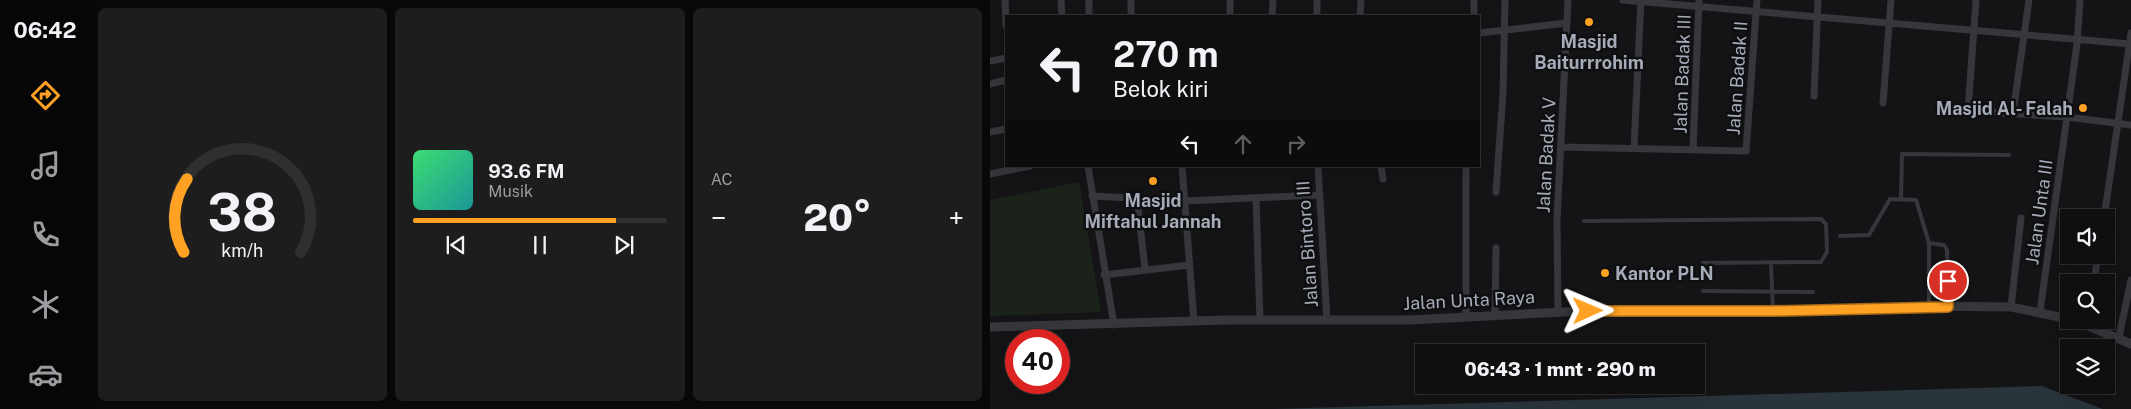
<!DOCTYPE html>
<html lang="id">
<meta charset="utf-8">
<style>
:root{--surface:#0f0f10;--page:#1d1d1e;--text:#f1f3f6;--muted:#9b9c9f;--line:#2f2f30;--accent:#ffa224}
body{margin:0;font-family:"Public Sans",sans-serif;background:var(--page);color:var(--text);height:100vh;display:flex;flex-direction:column;font-size:19px;white-space:nowrap}
*{box-sizing:border-box;margin:0}
p{font-size:16px;color:var(--muted)}
.icon{flex:none;width:28px;height:28px;fill:none;stroke:currentColor;stroke-width:2;stroke-linecap:round;stroke-linejoin:round}
.map{position:relative;flex:1;overflow:hidden}
.drawer{display:flex;flex-direction:column;gap:8px;padding:8px;background:#080809;width:900px}
.drawer>*{flex:none}
.hud{position:absolute;left:15px;top:15px;width:475px;height:152px;border-radius:0px;box-shadow:0 5px 20px #0002,0 0 0 1px var(--line);background:#0f0f10;color:var(--text);overflow:hidden}
.tools{position:absolute;left:1070px;top:209px;display:grid;gap:10px}
.tools a{display:grid;place-items:center;width:55px;height:55px;border-radius:0px;background:var(--surface);box-shadow:0 5px 20px #0002,0 0 0 1px var(--line);font-size:25px}
.speed{position:absolute;left:15px;top:329px;display:flex;gap:10px;font-size:25px;font-weight:700;text-align:center}
.speed>*{display:grid;place-content:center;width:65px;height:65px;border-radius:50%;background:var(--surface);box-shadow:0 5px 20px #0002,0 0 0 1px var(--line);line-height:1}
.speed .limit{border:8px solid #d22;background:#fff;color:#111}
.pin{position:absolute;display:grid;place-items:center;width:42px;height:42px;color:#fff;margin:-21px;border:2px solid #fff;border-radius:50%;box-shadow:0 1px 5px #0007}
.me{position:absolute;width:55px;margin:-28px;rotate:89deg;stroke-linejoin:round;filter:drop-shadow(0 0 4px #0008)}
.turn{display:flex;align-items:center;gap:18px;height:105px;padding:0 25px;font-size:22px}
.turn .icon{width:65px;height:65px;stroke-width:2.5}
.turn b{display:block;font-size:35px;line-height:42px}
.lanes{display:flex;align-items:center;height:48px;padding:0 25px;background:#0003;justify-content:center;gap:25px;direction:ltr}
.lanes .off{opacity:.35}
.big{font-size:38px;font-weight:800;line-height:1.1}
.drawer .tile{flex:1;display:flex;flex-direction:column;justify-content:center;gap:8px;min-width:0;padding:0 18px;border-radius:8px;background:var(--page)}
.drawer .dial{align-items:center;gap:0}
.dial svg{height:130px;overflow:visible;fill:none;stroke:var(--line);stroke-width:7;stroke-linecap:round;text-anchor:middle}
.dial text{fill:var(--text);stroke:none}
.song{display:flex;align-items:center;gap:15px}
.cover{width:60px;height:60px;border-radius:8px;background:linear-gradient(135deg,hsl(140 70% 55%),hsl(180 70% 35%))}
.played{height:5px;border-radius:2px;background:linear-gradient(90deg,var(--accent) 80%,var(--line) 80%)}
.keys{display:flex;justify-content:space-around;direction:ltr}
.heat{display:flex;justify-content:space-between;align-items:center;font-size:28px;direction:ltr}
.drawer .tiles{flex:1;display:grid;gap:8px;grid-template-columns:repeat(3,1fr)}
.trip{position:absolute;left:425px;top:344px;width:290px;height:50px;border-radius:0px;background:var(--surface);box-shadow:0 5px 20px #0002,0 0 0 1px var(--line);font-weight:800;line-height:50px;text-align:center}
main{display:flex;flex:1;min-height:0}
.tabs{display:flex;flex-direction:column;width:90px;justify-content:space-around;align-items:center;background:#060606;color:var(--muted)}
.tabs .icon{width:35px;height:35px}
.tabs .on{color:var(--accent)}
.tabs b{font-size:22px;color:var(--text)}
.map>svg:first-child{display:block}
</style>
<main>
<nav class="tabs">
<b>06:42</b>
<svg class="icon on" aria-label="directions" viewBox="0 0 24 24"><path d="M12 3l9 9-9 9-9-9zM9 14v-3h6M13 9l2 2-2 2"/></svg>
<svg class="icon" aria-label="music" viewBox="0 0 24 24"><path d="M9 18V5l10-2v13"/><circle cx="6" cy="18" r="3"/><circle cx="16" cy="16" r="3"/></svg>
<svg class="icon" aria-label="phone" viewBox="0 0 24 24"><path d="M5 4h4l2 5-3 2q2 4 5 5l2-3 5 2v4C11 20 4 13 5 4z"/></svg>
<svg class="icon" aria-label="climate" viewBox="0 0 24 24"><path d="M12 3v18M4 7l16 10M4 17L20 7"/></svg>
<svg class="icon" aria-label="car" viewBox="0 0 24 24"><path d="M5 17H2v-5l4-1 3-4h7l3 4 3 1v5h-3M9 17h6M6 11h13"/><circle cx="7" cy="17" r="2"/><circle cx="17" cy="17" r="2"/></svg>
</nav>
<section class="drawer">
<div class="tiles">
<div class="tile dial"><svg viewBox="0 0 100 80">
<path d="M14 69A42 42 0 1 1 86 69"/>
<path d="M14 69A42 42 0 0 1 16 24" stroke="#ffa224"/>
<text x="50" y="56" font-size="32" font-weight="700">38</text>
<text x="50" y="72" font-size="11">km/h</text>
</svg></div>
<div class="tile">
<div class="song"><i class="cover"></i><div><b>93.6 FM</b><p>Musik</p></div></div>
<div class="played"></div>
<div class="keys"><svg class="icon" aria-label="previous" viewBox="0 0 24 24"><path d="M18 5L8 12l10 7zM5 5v14"/></svg><svg class="icon" aria-label="pause" viewBox="0 0 24 24"><path d="M8 5v14M16 5v14"/></svg><svg class="icon" aria-label="next" viewBox="0 0 24 24"><path d="M6 5l10 7-10 7zM19 5v14"/></svg></div>
</div>
<div class="tile"><p>AC</p>
<div class="heat"><a>−</a><b class="big">20°</b><a>+</a></div>
</div>
</div>
</section>
<div class="map">
<svg width="1141" height="409" viewBox="0 0 1141 409">
<rect width="100%" height="100%" fill="#141416"/>
<path fill="#1a221a" d="M 89,182 L 111,312 L 0,316 L 0,200 Z"/>
<path fill="#29353b" d="M 1052,386 L 1113,409 L 284,409 Z"/>
<g fill="none" stroke-linecap="round" stroke-linejoin="round">
<path stroke="#35373c" stroke-width="4" d="M 911,199 L 912,154 L 1019,155
M 594,221 L 831,219 L 836,224 L 837,252 L 831,262 L 713,263
M 850,236 L 879,235 L 900,199 L 926,200 L 939,243 L 939,306
M 939,243 L 954,245 L 957,250 L 958,305
M 781,263 L 783,311
M 713,291 L 823,292"/>
<path stroke="#35373c" stroke-width="7" d="M 15,0 L 16,25
M 71,0 L 72,16
M 141,0 L 141,16
M 484,0 L 484,16
M 633,0 L 1141,44
M 986,0 L 978,111 L 1077,117 L 1141,125
M 99,16 L 99,0
M 240,16 L 240,0
M 282,16 L 283,0
M 327,16 L 327,0
M 370,16 L 371,0
M 489,33 L 577,23
M 0,61 L 16,58
M 0,84 L 16,80
M 824,96 L 828,0
M 893,103 L 901,0
M 1023,113 L 1039,0
M 0,132 L 16,129
M 572,147 L 756,151 L 767,0
M 644,148 L 651,0
M 703,149 L 709,0
M 98,166 L 124,325
M 192,166 L 204,322
M 328,166 L 337,320
M 391,166 L 393,179
M 0,174 L 40,166
M 506,192 L 513,93 L 515,0
M 102,196 L 195,201 L 328,195
M 266,198 L 270,320
M 147,199 L 155,269
M 1114,218 L 1141,33
M 114,275 L 199,265
M 1104,282 L 1108,255
M 1021,307 L 1031,218
M 568,312 L 567,220 L 578,0
M 1050,312 L 1087,44 L 1090,0
M 505,315 L 506,248
M 476,317 L 476,166
M 1129,337 L 1141,280"/>
<path stroke="#35373c" stroke-width="9" d="M 1084,320 L 1141,344
M 0,327 L 237,320 L 420,320 L 612,310 L 830,310 L 939,306 L 1021,307 L 1079,319"/>
</g>
<g fill="none" stroke-linecap="round" stroke-linejoin="round">
<defs>
<path id="route" d="M 598,311 L 783,311 L 958,307 L 958,281"/>
</defs>
<use href="#route" stroke="#a66917" stroke-width="12"/>
<use href="#route" stroke="#ffa224" stroke-width="9"/>
</g>
<g fill="#ffa224" stroke="#0f0f11" stroke-width="2">
<circle cx="599" cy="22" r="5"/>
<circle cx="1093" cy="108" r="5"/>
<circle cx="163" cy="181" r="5"/>
<circle cx="615" cy="273" r="5"/>
</g>
<g text-anchor="middle" dominant-baseline="central" stroke-width="5" stroke-linejoin="round" paint-order="stroke">
<g font-size="18" font-weight="bold" fill="#a5acb8" stroke="#0f0f11">
<text x="599" y="41">Masjid<tspan x="599" dy="21">Baiturrrohim</tspan></text>
<text x="1083" y="108" text-anchor="end">Masjid Al- Falah</text>
<text x="163" y="200">Masjid<tspan x="163" dy="21">Miftahul Jannah</tspan></text>
<text x="625" y="273" text-anchor="start">Kantor PLN</text>
</g>
<g font-size="18" fill="#a5acb8" stroke="#0f0f11">
<text transform="translate(692 74) rotate(-88)">Jalan Badak III</text>
<text transform="translate(747 78) rotate(-86)">Jalan Badak II</text>
<text transform="translate(556 155) rotate(-87)">Jalan Badak V</text>
<text transform="translate(1049 212) rotate(-82)">Jalan Unta III</text>
<text transform="translate(317 244) rotate(-94)">Jalan Bintoro III</text>
<text transform="translate(479 300) rotate(-3)">Jalan Unta Raya</text>
</g>
</g>
</svg>
<div class="tools">
<a><svg class="icon" aria-label="sound" viewBox="0 0 24 24"><path d="M4 9h4l5-4v14l-5-4H4zM17 9q2 3 0 6"/></svg></a>
<a><svg class="icon" aria-label="search" viewBox="0 0 24 24"><circle cx="10" cy="10" r="6"/><path d="M15 15l6 6"/></svg></a>
<a><svg class="icon" aria-label="layers" viewBox="0 0 24 24"><path d="M12 4l9 5-9 5-9-5zM3 14l9 5 9-5"/></svg></a>
</div>
<div class="speed"><div class="limit">40</div></div>
<div class="pin" style="left:958px;top:281px;background:#d93025"><svg class="icon" aria-label="arrive" viewBox="0 0 24 24"><path d="M6 21V4h12l-3 4 3 4H6"/></svg></div>
<svg class="me" style="left:598px;top:311px" viewBox="-20 -20 40 40"><path d="M0-17L14 15 0 8-14 15z" fill="#ffa224" stroke="#fff" stroke-width="4"/></svg>
<div class="trip">06:43 · 1 mnt · 290 m</div>
<div class="hud">
<div class="turn"><svg class="icon" aria-label="left" viewBox="0 0 24 24"><path d="M17 20v-9H6M10 6l-5 5 5 5"/></svg><div><b>270 m</b>Belok kiri</div></div>
<div class="lanes"><svg class="icon" aria-label="left" viewBox="0 0 24 24"><path d="M17 20v-9H6M10 6l-5 5 5 5"/></svg><svg class="icon off" aria-label="ahead" viewBox="0 0 24 24"><path d="M12 20V5M6 11l6-6 6 6"/></svg><svg class="icon off" aria-label="right" viewBox="0 0 24 24"><path d="M7 20v-9h11M14 6l5 5-5 5"/></svg></div>
</div>
</div>
</main>
